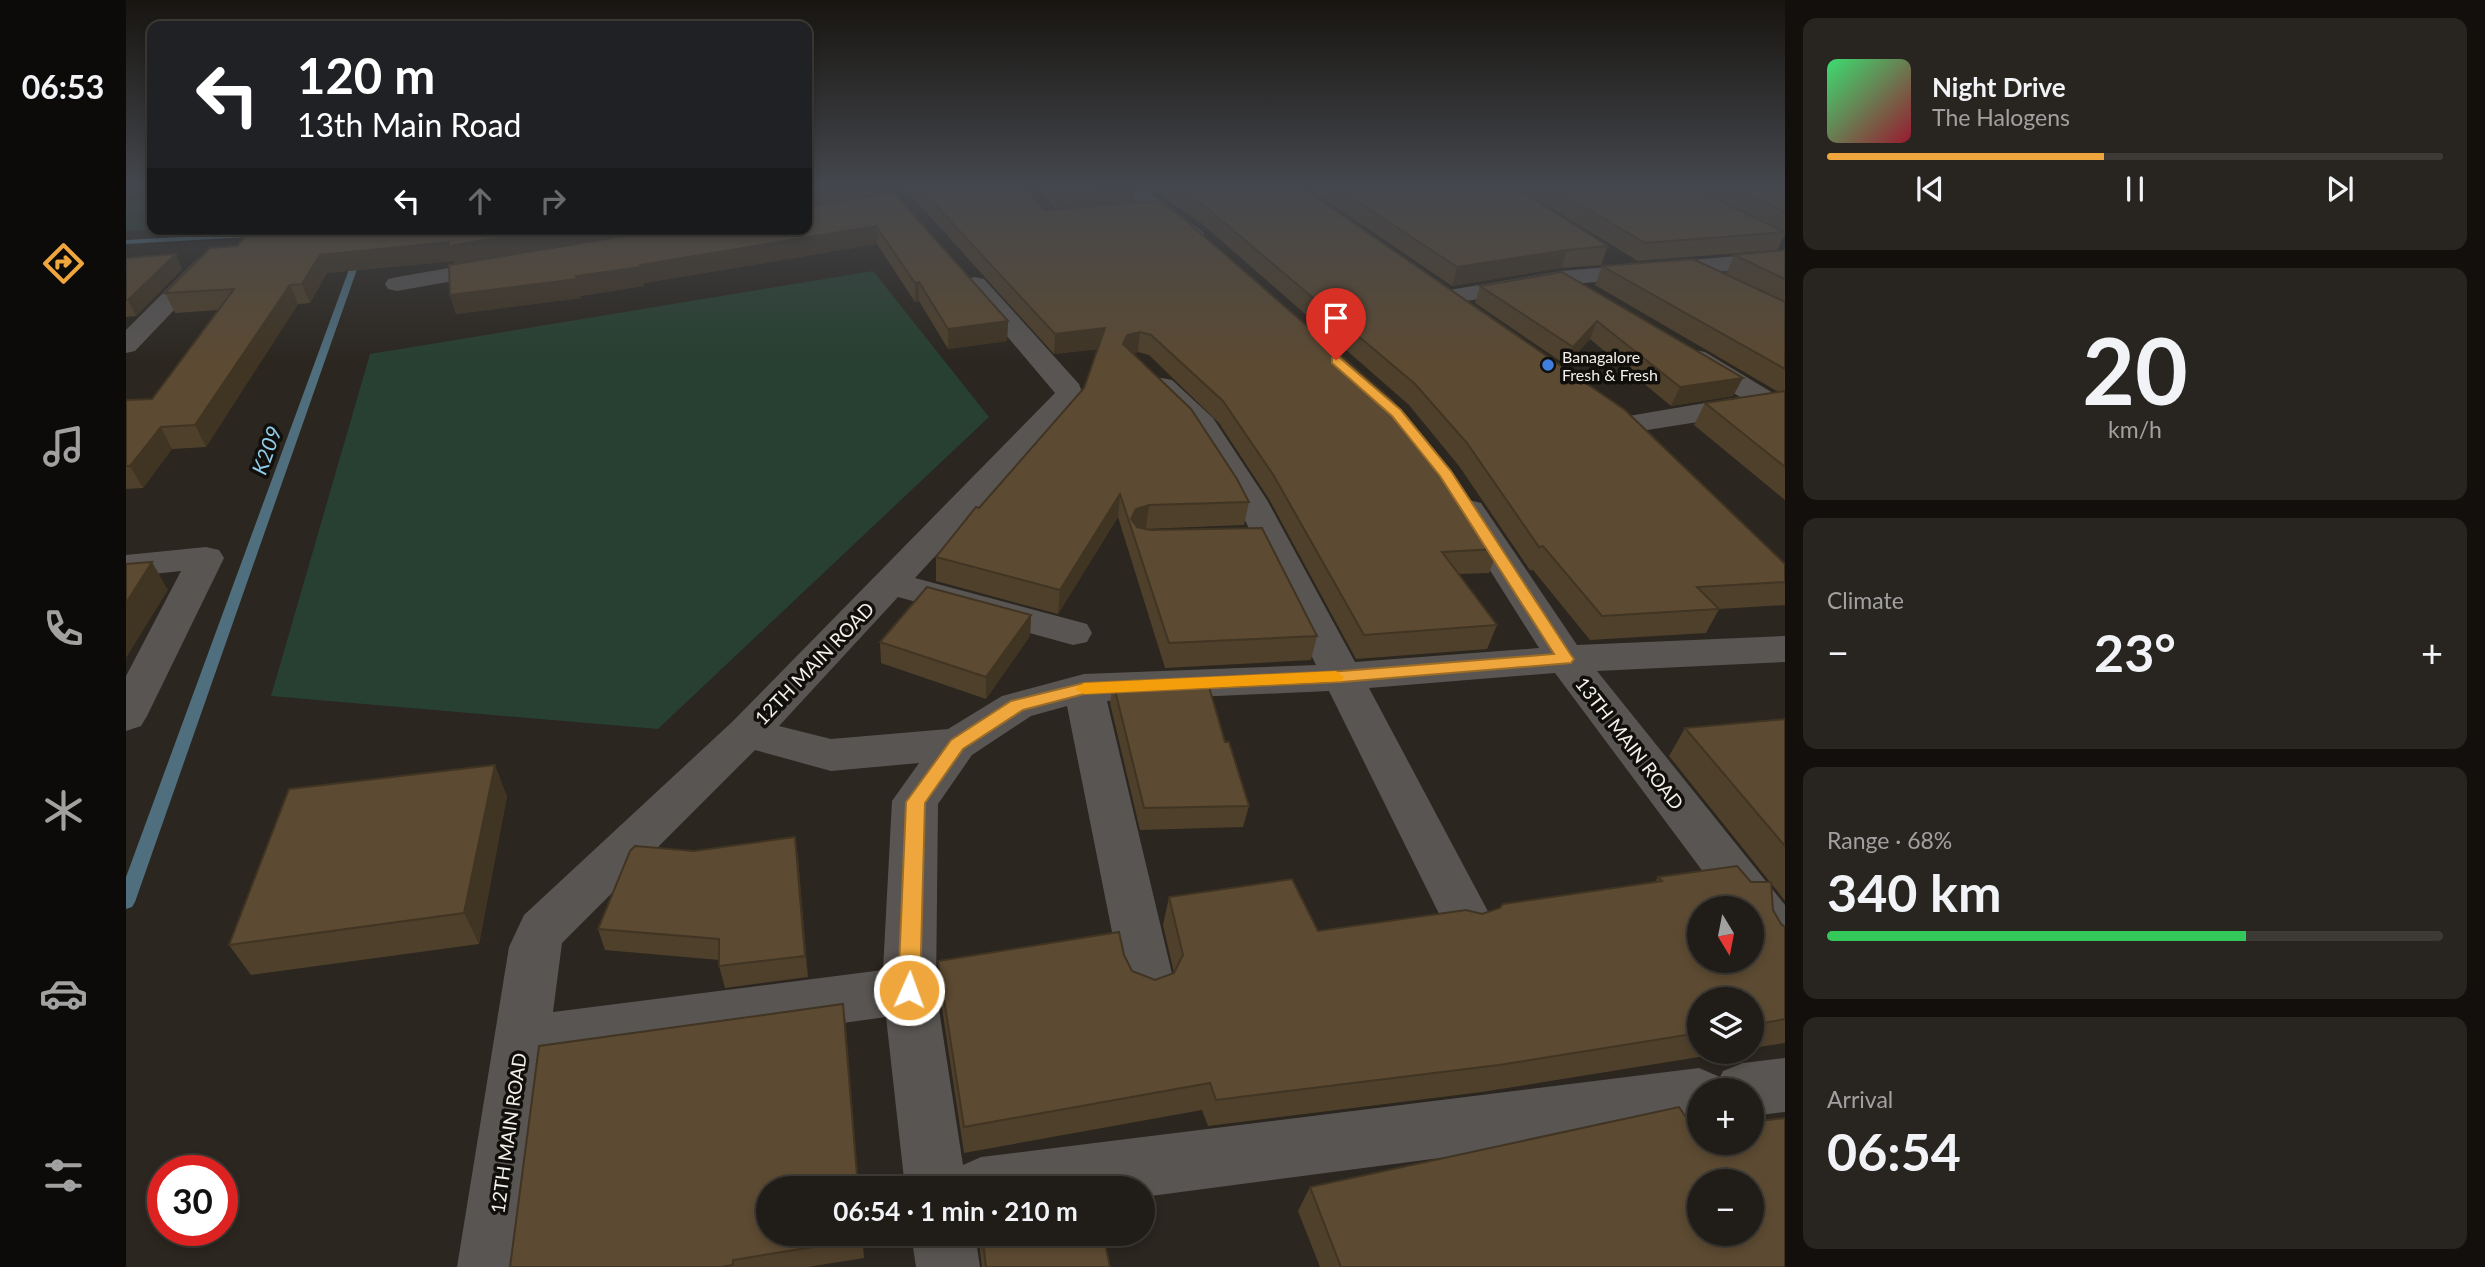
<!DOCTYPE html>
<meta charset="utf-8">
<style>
:root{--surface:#201c17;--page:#282520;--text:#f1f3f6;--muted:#a2a1a1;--line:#3d3a36;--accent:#efa73d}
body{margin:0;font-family:Lato,sans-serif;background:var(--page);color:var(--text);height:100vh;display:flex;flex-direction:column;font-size:26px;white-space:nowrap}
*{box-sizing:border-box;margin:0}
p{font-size:23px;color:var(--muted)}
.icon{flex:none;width:38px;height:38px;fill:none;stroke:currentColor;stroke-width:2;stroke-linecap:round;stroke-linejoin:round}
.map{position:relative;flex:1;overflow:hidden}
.drawer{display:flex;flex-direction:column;gap:18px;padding:18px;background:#120f0d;width:700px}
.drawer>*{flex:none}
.hud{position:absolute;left:21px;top:21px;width:665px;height:214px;border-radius:14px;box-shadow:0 4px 10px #0003,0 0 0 2px var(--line);background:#202124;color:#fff;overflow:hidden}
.needle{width:46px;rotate:170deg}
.tools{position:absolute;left:1561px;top:896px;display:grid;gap:14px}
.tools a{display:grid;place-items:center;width:77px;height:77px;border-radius:50%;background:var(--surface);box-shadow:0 4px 10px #0003,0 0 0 2px var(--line);font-size:35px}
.speed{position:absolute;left:21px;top:1155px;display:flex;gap:14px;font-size:35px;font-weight:700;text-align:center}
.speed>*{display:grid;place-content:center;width:91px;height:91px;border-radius:50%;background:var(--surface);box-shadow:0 4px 10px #0003,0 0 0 2px var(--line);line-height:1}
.speed .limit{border:10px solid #d22;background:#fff;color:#111}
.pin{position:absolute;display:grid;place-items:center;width:60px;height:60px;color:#fff;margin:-72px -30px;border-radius:50% 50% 50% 0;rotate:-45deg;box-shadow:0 0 7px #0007}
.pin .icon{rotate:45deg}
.me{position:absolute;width:77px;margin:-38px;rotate:2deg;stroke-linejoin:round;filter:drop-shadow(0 0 5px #0008)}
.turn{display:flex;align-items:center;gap:24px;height:147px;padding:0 35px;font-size:32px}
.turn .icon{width:91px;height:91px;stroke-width:2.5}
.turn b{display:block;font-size:49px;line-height:60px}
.lanes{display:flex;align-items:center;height:66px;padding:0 35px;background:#0003;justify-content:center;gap:35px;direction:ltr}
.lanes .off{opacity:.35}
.big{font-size:52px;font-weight:700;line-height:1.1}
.drawer .tile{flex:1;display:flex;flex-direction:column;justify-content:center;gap:10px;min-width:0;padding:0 24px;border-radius:14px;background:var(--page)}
.drawer .dial{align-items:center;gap:0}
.dial b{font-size:91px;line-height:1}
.song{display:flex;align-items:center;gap:21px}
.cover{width:84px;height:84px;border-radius:10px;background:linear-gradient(135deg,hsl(140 70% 55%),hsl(350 70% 35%))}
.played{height:7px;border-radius:4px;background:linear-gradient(90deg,var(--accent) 45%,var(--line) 45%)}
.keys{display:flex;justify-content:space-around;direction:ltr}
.heat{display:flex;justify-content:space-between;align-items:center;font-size:38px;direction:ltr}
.charge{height:10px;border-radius:5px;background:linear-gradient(90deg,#34c759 68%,var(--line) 0)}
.trip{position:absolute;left:630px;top:1176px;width:399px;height:70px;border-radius:35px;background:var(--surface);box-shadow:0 4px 10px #0003,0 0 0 2px var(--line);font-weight:700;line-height:70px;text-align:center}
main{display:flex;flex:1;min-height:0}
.menu{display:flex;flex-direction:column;width:126px;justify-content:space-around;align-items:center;background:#0d0b09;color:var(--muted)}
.menu .icon{width:49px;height:49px}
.menu .selected{color:var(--accent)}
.menu b{font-size:32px;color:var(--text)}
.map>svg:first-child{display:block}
</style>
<main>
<nav class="menu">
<b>06:53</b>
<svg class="icon selected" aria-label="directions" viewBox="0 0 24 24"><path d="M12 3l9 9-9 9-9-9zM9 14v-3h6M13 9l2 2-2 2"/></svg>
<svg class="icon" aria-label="music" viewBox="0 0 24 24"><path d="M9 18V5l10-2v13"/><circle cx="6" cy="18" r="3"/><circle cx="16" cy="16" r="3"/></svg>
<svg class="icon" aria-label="phone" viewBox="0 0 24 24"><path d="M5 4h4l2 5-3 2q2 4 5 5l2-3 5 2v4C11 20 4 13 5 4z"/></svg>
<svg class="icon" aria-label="climate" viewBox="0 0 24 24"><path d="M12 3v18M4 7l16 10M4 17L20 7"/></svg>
<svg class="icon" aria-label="car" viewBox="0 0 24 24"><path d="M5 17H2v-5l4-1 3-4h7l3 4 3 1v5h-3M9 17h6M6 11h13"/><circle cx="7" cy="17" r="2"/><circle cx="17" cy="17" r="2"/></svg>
<svg class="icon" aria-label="filters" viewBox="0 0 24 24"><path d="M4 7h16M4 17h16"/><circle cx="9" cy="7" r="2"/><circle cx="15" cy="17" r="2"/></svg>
</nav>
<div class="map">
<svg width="1659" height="1267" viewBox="0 0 1659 1267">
<rect width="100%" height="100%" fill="#2b261f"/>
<path fill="#274031" d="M 26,198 L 26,229 L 30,229 L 0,231 L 0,201 Z
M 747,271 L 863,417 L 532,729 L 145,696 L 244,354 Z"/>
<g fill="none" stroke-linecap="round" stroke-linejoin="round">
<path fill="#4f6e7e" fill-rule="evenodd" d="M 142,232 L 143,234 L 139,236 L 0,244 L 0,240 Z
M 229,253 L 236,255 L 9,902 L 6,907 L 0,909 L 0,877 Z"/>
<path fill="#595553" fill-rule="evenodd" d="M 992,186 L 1015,186 L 1078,233 L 1075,238 L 1059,238 Z
M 1659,252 L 1659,266 L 1435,285 L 1323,304 L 1314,302 L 1311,297 L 1314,292 L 1323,290 L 1435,271 Z
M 79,257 L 87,259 L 91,264 L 87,269 L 9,351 L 0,353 L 0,330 L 71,259 Z
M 375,259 L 383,261 L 387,266 L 383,271 L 271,291 L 262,289 L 259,284 L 262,279 L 271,277 Z
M 849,277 L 858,279 L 953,384 L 957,395 L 789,578 L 961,624 L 966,633 L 961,642 L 947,645 L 772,597 L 653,726 L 705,739 L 822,729 L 876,696 L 958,674 L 1190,665 L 1109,500 L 1064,429 L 1022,386 L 1026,380 L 1036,378 L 1046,380 L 1087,418 L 1141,500 L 1229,662 L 1413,648 L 1326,510 L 1331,503 L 1343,500 L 1355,503 L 1451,645 L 1659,636 L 1659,662 L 1471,671 L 1659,905 L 1659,965 C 1627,954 1626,940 1626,908 L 1604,908 L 1429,673 L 1243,688 L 1366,919 L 1359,934 L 1341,940 L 1323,934 L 1203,691 L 981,701 L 1048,982 L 1041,998 L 1022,1005 L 1003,998 L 996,982 L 941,706 L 905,716 L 846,755 L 812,804 L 810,990 L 837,1165 L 855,1157 L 1573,1068 L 1594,1077 L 1597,1071 L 1617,1063 L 1659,1058 L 1659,1112 L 1626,1116 L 1626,1090 L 1573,1090 L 1573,1124 L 1017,1197 L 1017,1188 L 779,1188 L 760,1017 L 420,1064 L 395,1267 L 331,1267 L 383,947 L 398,915 L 606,722 L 929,393 L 837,284 L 840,279 ZM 629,750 L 705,771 L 793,763 L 766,801 L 757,970 L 427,1012 L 436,943 Z
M 1569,350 L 1579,352 L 1652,396 L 1656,402 L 1652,408 L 1642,411 L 1502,433 L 1491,430 L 1487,424 L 1491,418 L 1614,397 L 1559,364 L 1555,358 L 1559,352 Z
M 80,547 L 93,550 L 98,558 L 21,716 L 15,726 L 0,731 L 0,676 L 55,571 L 0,577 L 0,555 Z
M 785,1234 L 849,1234 L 854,1267 L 790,1267 Z"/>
</g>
<path fill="#4f402b" d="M 681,186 L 897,186 L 918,210 L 930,209 L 910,186 L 1010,186 L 1008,203 L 1372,549 L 1363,573 L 1333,574 L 1371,625 L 1361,649 L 1230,659 L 1143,499 L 1093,423 L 1023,355 L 1012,352 L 1007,354 L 1123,502 L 1118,525 L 1019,529 L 1191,636 L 1185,660 L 1039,668 L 992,517 L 932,614 L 810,581 L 810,557 L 958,388 L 972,349 L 928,354 L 784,194 L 776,191 L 768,193 L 882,321 L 881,341 L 822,349 L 793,301 L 789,302 L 751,244 L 518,283 L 518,286 L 454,296 L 455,298 L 330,314 L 324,295 L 329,264 L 328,261 L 201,273 L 184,303 L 172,304 L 80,447 L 46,449 L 17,488 L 0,489 L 0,400 L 26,399 L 92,310 L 49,313 L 39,293 L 84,248 L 681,229 Z
M 1020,186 L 1174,186 L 1659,564 L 1659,605 L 1593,609 L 1580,633 L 1464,640 L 1407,570 L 1404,570 L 1333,466 L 1283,405 L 1074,222 Z
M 1179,186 L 1387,186 L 1482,246 L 1475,265 L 1435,268 L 1326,286 Z
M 1389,186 L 1659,186 L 1659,234 L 1651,250 L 1512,261 Z
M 1659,250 L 1659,500 L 1568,425 L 1579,403 L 1654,392 L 1649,390 L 1469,285 L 1476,266 L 1600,274 L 1608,255 Z
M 0,258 L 56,269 L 10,316 L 0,317 Z
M 1436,272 L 1607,396 L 1545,406 L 1464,339 L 1440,365 L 1349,303 L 1354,286 Z
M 905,615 L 904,636 L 860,699 L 755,663 L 754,642 Z
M 987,682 L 1099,742 L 1123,806 L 1117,827 L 1014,830 L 984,703 Z
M 1659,719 L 1659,901 L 1645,883 L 1647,910 L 1655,924 L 1659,927 L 1659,1043 L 1626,1048 L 1626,999 L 1573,999 L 1573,1052 L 1604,1052 L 1356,1092 L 1082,1126 L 1076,1110 L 838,1153 L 813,988 L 812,961 L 998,955 L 1006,971 L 1029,980 L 1048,973 L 1037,925 L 1043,897 L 1192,931 L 1356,914 L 1529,882 L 1532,877 L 1625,882 L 1644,882 L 1543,756 L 1559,728 Z
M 381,796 L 353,944 L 125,975 L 103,945 Z
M 669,837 L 672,858 L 682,977 L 599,988 L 593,966 L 593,960 L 479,950 L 472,929 L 568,851 Z
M 717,1004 L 720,1025 L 642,1234 L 736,1234 L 738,1258 L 682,1267 L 384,1267 Z
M 1568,1129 L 1659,1267 L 1194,1267 L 1172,1211 L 1184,1187 Z
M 852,1234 L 977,1234 L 984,1267 L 856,1267 Z"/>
<path fill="#403423" d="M 699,186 L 776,186 L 776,191 L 681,206 L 681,189 Z
M 1010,186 L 1008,203 L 931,210 L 932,193 Z
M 750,226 L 751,244 L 518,283 L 518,286 L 454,296 L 450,276 L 514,265 Z
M 426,229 L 537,229 L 329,265 L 328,261 L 201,273 L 184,303 L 176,284 L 194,255 Z
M 1441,250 L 1435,268 L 1326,286 L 1331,267 Z
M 50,254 L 56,269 L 10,316 L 2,300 Z
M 451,279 L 455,298 L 330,314 L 324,295 Z
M 793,282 L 793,301 L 789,302 L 789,283 Z
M 164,285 L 172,304 L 80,447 L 69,425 Z
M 882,321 L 881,341 L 822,349 L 822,329 Z
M 1471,321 L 1464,339 L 1440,365 L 1447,347 Z
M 979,328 L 977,348 L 928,354 L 929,334 Z
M 1014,332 L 1012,352 L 999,356 L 997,344 L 1001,335 Z
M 1617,378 L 1607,396 L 1545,406 L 1554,387 Z
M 35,427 L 46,449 L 17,488 L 4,466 Z
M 994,494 L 992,517 L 932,614 L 934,590 Z
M 1023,505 L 1020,528 L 1007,532 L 1005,519 L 1010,509 Z
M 26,562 L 42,590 L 0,658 L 0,603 Z
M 905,615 L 904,636 L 860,699 L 860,677 Z
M 369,765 L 381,796 L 353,944 L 338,913 Z
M 669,837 L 672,858 L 682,977 L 679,956 Z
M 717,1004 L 720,1025 L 733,1188 L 732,1188 Z"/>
<path fill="#5c4a32" stroke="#403423" stroke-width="2" fill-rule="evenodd" d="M 681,186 L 699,186 L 681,189 Z
M 792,186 L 897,186 L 918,210 L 1032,201 L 1057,218 L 1265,399 L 1312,457 L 1372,549 L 1316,552 L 1371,625 L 1238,635 L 1148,476 L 1097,401 L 1025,335 L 1014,332 L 1001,335 L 997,344 L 1065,409 L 1111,479 L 1123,502 L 1023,505 L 1010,509 L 1005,519 L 1011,527 L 1024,530 L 1136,528 L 1191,636 L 1043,643 L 994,494 L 934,590 L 810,557 L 850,507 L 853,508 L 958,388 L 979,328 L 929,334 Z
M 926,186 L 1006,186 L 932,193 Z
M 1048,186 L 1174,186 L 1499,410 L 1659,564 L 1659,582 L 1571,587 L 1593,609 L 1476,616 L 1417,546 L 1413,547 L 1341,443 L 1289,384 L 1076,204 Z
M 1208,186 L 1387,186 L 1482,246 L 1441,250 L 1331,267 Z
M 1423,186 L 1562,186 L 1659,232 L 1519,243 Z
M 1604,186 L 1659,186 L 1659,212 Z
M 768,193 L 882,321 L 822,329 L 793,282 L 789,283 L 750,226 L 514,265 L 515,267 L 450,276 L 451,279 L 324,295 L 323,265 L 540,229 L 681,229 L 681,206 Z
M 125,229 L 426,229 L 323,246 L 323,242 L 194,255 L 176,284 L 164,285 L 69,425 L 35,427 L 4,466 L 0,466 L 0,400 L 26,399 L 108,289 L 39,293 L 84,248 L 111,246 Z
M 1659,250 L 1659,279 L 1608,255 Z
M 50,254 L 2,300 L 0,300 L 0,258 Z
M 1567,259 L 1659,302 L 1659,369 L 1476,266 Z
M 1436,272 L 1617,378 L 1554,387 L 1471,321 L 1447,347 L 1354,286 Z
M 1659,391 L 1659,467 L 1579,403 Z
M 26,562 L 0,603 L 0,564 Z
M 801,587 L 905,615 L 860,677 L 754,642 Z
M 1081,680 L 1099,742 L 1103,742 L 1123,806 L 1018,808 L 987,682 Z
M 1659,719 L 1659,846 L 1559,728 Z
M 369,765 L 338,913 L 103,945 L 163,789 Z
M 669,837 L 679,956 L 593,966 L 593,939 L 472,929 L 504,851 L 509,846 L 568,851 Z
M 1611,866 L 1625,882 L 1645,882 L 1647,910 L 1655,924 L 1659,927 L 1659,1019 L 1626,1025 L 1626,999 L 1573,999 L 1573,1033 L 1373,1065 L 1090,1100 L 1084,1083 L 838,1127 L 812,961 L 993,932 L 998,955 L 1006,971 L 1029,980 L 1048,973 L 1057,955 L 1043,897 L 1166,879 L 1192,931 L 1340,910 L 1356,914 L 1374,908 L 1377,904 L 1536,881 L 1532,877 ZM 1573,908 L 1626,908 L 1626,961 L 1573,961 Z
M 717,1004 L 732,1188 L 642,1188 L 642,1234 L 735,1234 L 736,1239 L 607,1260 L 607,1265 L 595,1267 L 384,1267 L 413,1046 Z
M 1553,1107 L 1568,1129 L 1573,1128 L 1573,1143 L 1626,1143 L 1626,1122 L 1659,1118 L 1659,1267 L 1215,1267 L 1184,1187 ZM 1573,1181 L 1626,1181 L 1626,1234 L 1573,1234 Z
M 856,1234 L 977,1234 L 984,1267 L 860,1267 Z"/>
<linearGradient id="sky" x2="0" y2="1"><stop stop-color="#181511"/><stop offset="0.51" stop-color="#44474d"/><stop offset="1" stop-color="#44474d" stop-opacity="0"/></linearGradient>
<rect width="1659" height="364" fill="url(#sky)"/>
<path fill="#efa73d" stroke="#9b6d28" stroke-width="2" d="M 1206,358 L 1214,358 L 1275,410 L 1325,471 L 1445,655 L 1448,659 L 1445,663 L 1216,682 L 958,694 L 897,710 L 837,749 L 799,803 L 794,990 L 791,997 L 783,1000 L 775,997 L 772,990 L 780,802 L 825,740 L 885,701 L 958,683 L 1216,671 L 1428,654 L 1314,476 L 1266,416 L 1206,363 Z"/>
<path fill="#f59e0b" d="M 1210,671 L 1218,677 L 1216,681 L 958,694 L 949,689 L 958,683 Z"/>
<circle fill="#3f7fe0" stroke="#110f0c" stroke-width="2.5" cx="1422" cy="365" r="7"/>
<g text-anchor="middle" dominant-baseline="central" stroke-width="7" stroke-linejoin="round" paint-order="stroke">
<g font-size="16" fill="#f3f0eb" stroke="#110f0c" text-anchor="start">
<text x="1436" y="356">Banagalore<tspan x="1436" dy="18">Fresh &amp; Fresh</tspan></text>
</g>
<g font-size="19" fill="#f3f0eb" stroke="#110f0c">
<text transform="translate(688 663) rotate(-46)">12TH MAIN ROAD</text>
<text transform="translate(1504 743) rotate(52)">13TH MAIN ROAD</text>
<text transform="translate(382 1133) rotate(-82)">12TH MAIN ROAD</text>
</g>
<g font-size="21" font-style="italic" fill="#92cdec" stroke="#110f0c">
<text transform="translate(140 450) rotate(-70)">K209</text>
</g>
</g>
</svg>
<div class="tools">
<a><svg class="needle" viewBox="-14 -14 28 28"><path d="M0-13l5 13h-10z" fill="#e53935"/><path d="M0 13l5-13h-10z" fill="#a2a1a1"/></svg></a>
<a><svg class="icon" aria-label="layers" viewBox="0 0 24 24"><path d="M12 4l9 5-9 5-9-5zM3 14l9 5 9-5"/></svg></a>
<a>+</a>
<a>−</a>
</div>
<div class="speed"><div class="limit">30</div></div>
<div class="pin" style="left:1210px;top:360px;background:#d93025"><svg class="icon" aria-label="arrive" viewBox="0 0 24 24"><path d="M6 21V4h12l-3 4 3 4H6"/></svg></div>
<svg class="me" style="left:783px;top:990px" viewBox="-20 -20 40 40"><circle r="17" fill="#efa73d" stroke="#fff" stroke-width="3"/><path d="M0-11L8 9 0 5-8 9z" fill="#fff"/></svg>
<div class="trip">06:54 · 1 min · 210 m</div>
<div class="hud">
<div class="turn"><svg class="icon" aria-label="left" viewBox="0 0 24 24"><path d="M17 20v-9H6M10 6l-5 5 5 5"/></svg><div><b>120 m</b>13th Main Road</div></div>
<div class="lanes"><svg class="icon" aria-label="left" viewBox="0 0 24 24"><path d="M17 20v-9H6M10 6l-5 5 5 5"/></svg><svg class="icon off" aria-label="ahead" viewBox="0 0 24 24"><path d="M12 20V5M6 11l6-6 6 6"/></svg><svg class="icon off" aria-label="right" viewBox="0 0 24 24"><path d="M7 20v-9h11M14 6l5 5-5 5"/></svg></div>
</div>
</div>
<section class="drawer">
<div class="tile">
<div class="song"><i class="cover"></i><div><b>Night Drive</b><p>The Halogens</p></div></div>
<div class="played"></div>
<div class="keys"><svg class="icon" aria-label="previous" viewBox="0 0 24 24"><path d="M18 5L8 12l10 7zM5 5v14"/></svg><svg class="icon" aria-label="pause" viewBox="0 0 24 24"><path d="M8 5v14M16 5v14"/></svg><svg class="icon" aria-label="next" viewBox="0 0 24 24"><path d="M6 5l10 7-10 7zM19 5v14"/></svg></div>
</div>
<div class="tile dial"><b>20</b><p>km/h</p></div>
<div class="tile"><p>Climate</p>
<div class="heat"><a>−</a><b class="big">23°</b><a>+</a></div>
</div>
<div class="tile"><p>Range · 68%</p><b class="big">340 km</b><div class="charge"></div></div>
<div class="tile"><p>Arrival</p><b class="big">06:54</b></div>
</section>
</main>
